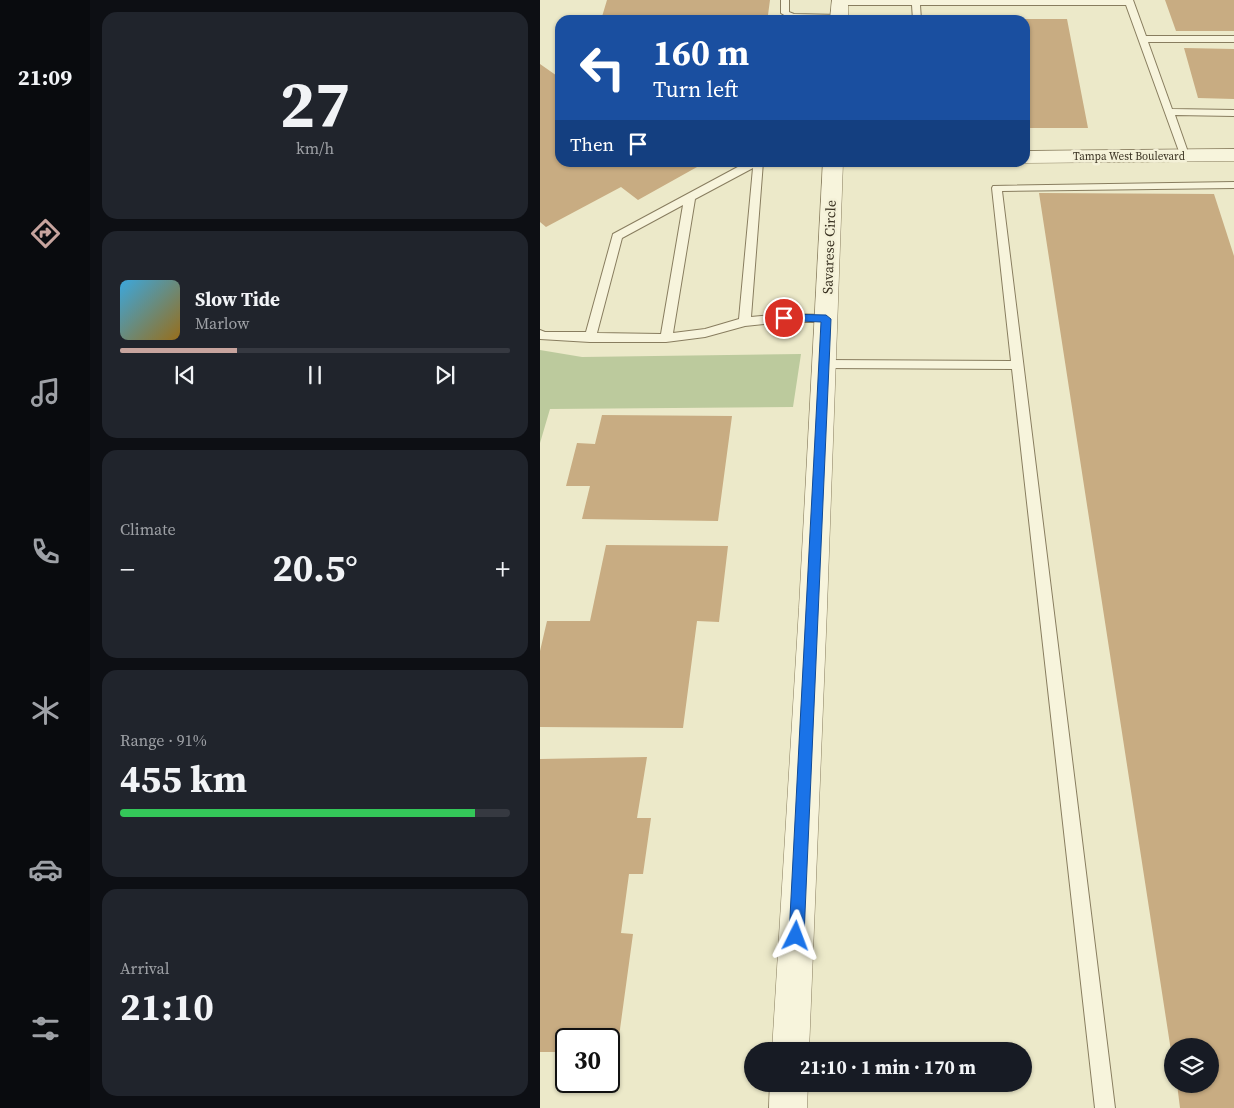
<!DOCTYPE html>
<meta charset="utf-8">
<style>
:root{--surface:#171b24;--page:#20242c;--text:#f1f3f6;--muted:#9ea1a6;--line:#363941;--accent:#c7a49e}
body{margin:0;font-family:"Source Serif 4",serif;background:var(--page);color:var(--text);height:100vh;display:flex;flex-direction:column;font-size:19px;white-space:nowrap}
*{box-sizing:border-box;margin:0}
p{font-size:16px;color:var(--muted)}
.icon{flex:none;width:28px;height:28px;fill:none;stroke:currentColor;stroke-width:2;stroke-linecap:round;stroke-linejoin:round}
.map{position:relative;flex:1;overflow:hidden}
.side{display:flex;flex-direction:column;gap:12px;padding:12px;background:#0d0f14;width:450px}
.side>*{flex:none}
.top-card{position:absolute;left:15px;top:15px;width:475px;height:152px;border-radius:15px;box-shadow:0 1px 4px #0004;background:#1a4fa0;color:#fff;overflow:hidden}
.buttons{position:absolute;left:624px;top:1038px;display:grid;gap:10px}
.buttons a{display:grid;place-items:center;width:55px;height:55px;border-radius:50%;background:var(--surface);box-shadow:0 1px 4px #0004;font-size:25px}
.speed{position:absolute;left:15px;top:1028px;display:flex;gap:10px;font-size:25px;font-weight:700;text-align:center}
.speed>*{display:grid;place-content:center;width:65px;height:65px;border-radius:50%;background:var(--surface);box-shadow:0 1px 4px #0004;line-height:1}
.speed .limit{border:2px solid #111;border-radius:8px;background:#fff;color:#111}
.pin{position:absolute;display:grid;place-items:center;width:42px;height:42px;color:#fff;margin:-21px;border:2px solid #fff;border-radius:50%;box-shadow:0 1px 5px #0007}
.me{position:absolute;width:55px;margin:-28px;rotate:3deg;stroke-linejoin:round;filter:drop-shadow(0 0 4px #0008)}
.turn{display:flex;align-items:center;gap:18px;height:105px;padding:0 15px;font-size:22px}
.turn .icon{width:65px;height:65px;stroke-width:2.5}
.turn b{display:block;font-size:35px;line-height:42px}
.then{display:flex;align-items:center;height:48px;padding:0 15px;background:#0003;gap:10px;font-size:19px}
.big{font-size:38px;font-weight:700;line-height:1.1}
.side .widget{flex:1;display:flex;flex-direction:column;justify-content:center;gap:8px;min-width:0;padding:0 18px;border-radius:15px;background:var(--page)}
.side .dial{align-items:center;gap:0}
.dial b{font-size:65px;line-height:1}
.song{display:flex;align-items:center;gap:15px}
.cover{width:60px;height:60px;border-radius:8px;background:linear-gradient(135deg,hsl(200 70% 55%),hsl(40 70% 35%))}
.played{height:5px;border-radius:2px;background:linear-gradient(90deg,var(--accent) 30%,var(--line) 30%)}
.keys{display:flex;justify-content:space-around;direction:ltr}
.heat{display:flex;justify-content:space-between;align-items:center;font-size:28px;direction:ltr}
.charge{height:8px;border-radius:4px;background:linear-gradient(90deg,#34c759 91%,var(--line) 0)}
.trip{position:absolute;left:204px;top:1042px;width:288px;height:50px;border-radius:25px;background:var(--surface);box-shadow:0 1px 4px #0004;font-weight:700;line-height:50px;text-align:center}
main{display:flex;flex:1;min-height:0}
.menu{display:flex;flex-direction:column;width:90px;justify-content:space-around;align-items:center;background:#090b0e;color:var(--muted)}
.menu .icon{width:35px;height:35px}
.menu .on{color:var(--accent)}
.menu b{font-size:22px;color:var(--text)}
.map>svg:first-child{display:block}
</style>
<main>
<nav class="menu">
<b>21:09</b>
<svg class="icon on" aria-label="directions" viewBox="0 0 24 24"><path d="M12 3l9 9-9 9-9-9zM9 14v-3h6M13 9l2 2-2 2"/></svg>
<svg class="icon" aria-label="music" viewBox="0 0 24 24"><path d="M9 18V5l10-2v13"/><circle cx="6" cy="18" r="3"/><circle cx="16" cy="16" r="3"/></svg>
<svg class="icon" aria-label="phone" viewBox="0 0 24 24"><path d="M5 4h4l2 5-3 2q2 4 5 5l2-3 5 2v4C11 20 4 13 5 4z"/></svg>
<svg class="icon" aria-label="climate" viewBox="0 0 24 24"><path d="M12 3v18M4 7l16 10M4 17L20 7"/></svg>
<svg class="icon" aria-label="car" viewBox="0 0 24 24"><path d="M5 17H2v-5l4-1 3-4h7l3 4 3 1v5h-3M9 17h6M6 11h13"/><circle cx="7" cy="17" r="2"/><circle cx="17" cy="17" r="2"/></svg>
<svg class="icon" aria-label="filters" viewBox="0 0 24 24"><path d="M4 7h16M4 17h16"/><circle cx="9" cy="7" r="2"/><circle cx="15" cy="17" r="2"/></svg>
</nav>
<section class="side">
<div class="widget dial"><b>27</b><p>km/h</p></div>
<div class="widget">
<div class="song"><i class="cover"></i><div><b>Slow Tide</b><p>Marlow</p></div></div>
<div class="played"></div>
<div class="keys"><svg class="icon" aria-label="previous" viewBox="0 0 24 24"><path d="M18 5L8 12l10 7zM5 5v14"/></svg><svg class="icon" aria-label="pause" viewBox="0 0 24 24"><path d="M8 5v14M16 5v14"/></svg><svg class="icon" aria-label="next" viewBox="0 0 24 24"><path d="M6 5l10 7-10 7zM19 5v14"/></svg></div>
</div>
<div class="widget"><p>Climate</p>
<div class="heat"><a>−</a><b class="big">20.5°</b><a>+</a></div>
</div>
<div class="widget"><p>Range · 91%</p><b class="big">455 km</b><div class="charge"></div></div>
<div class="widget"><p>Arrival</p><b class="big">21:10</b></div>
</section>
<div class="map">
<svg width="694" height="1108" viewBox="0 0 694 1108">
<rect width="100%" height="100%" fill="#ece9c9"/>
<path fill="#bcca9d" d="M 0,350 L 42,357 L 261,354 L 253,407 L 10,409 L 0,443 Z"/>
<path fill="#c8ac82" d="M 67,0 L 230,0 L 228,15 L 185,15 L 184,20 L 61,20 Z
M 625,0 L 694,0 L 694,31 L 636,31 Z
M 411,18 L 462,18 L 462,20 L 412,20 Z
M 485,19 L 527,19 L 548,128 L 485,128 Z
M 644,48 L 694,49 L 694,99 L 658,98 Z
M 0,64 L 20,78 L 20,162 L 166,162 L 98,200 L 81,187 L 6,227 L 0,222 Z
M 499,193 L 674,194 L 694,256 L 694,1108 L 640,1108 L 637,1084 L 670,1084 L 670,1046 L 632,1046 L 631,1051 Z
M 62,415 L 192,416 L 178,521 L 42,519 L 50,486 L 26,486 L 37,443 L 55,444 Z
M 66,545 L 188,546 L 179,622 L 157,621 L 143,728 L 0,727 L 0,651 L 7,621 L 50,621 Z
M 107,757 L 97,818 L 111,818 L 103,874 L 89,874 L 81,933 L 93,934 L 77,1051 L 69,1052 L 69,1039 L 26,1039 L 26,1052 L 0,1052 L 0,759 Z"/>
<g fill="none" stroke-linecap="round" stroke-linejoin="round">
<defs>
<path id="lane" d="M 241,0 L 249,0 L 249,12 L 254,14 L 299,15 L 303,18 L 301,20 C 285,20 253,23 241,13 Z
M 298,0 L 593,0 L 606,36 L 694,36 L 694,42 L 608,42 L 632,109 L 694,110 L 694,116 L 635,115 L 649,155 L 644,158 L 641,157 L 586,5 L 380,5 L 381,20 L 373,20 L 372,5 L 300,5 L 296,2 Z
M 207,162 L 223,162 L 211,317 L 244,314 L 286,315 L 290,316 L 292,319 L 290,322 L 244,322 L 205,326 L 165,337 L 126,342 L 50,342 L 0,339 L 0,330 L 5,332 L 46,332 L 73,234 ZM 213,168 L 199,319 L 165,329 L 133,333 L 155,199 ZM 143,205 L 121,334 L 57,333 L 82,238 Z
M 694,182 L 694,188 L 462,191 L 575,1108 L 555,1108 L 472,369 L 284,368 L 278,364 L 284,360 L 471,361 L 452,188 L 453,186 Z"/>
<path id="street" d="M 292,0 L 308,0 L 308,20 L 290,20 Z
M 694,149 L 694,161 L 485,163 L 483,162 L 485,162 L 485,151 Z
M 283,162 L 303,162 L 287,608 L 269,1051 L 232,1051 L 259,608 Z
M 230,1084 L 268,1084 L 267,1108 L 229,1108 Z"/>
</defs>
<use href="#lane" stroke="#887d5f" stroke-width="2"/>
<use href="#street" stroke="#887d5f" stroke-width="1"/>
<use href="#lane" fill="#f7f4dc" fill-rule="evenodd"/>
<use href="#street" fill="#f7f4dc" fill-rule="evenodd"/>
</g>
<path fill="#1a73e8" stroke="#114b97" d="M 244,314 L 286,315 L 291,319 L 264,936 L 261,941 L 256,943 L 251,941 L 249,936 L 281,322 L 240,320 L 239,318 Z"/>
<g text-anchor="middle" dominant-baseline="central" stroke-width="5" stroke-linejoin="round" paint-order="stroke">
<g font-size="11" fill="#393121" stroke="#f4f1d8">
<text x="589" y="156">Tampa West Boulevard</text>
</g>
<g font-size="14" fill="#393121" stroke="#f4f1d8">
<text transform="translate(289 247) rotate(-88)">Savarese Circle</text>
</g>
</g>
</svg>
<div class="buttons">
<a><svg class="icon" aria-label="layers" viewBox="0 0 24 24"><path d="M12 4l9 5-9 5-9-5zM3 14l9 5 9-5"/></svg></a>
</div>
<div class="speed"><div class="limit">30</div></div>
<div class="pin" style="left:244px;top:318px;background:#d93025"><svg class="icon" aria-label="arrive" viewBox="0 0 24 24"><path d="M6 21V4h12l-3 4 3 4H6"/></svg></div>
<svg class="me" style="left:256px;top:936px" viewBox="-20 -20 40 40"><path d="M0-17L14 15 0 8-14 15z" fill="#1a73e8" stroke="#fff" stroke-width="4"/></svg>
<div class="trip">21:10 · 1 min · 170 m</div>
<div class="top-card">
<div class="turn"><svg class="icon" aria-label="left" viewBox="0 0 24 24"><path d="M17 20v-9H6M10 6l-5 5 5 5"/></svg><div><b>160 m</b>Turn left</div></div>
<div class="then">Then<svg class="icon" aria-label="arrive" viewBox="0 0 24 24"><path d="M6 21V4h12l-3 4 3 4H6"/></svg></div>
</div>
</div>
</main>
